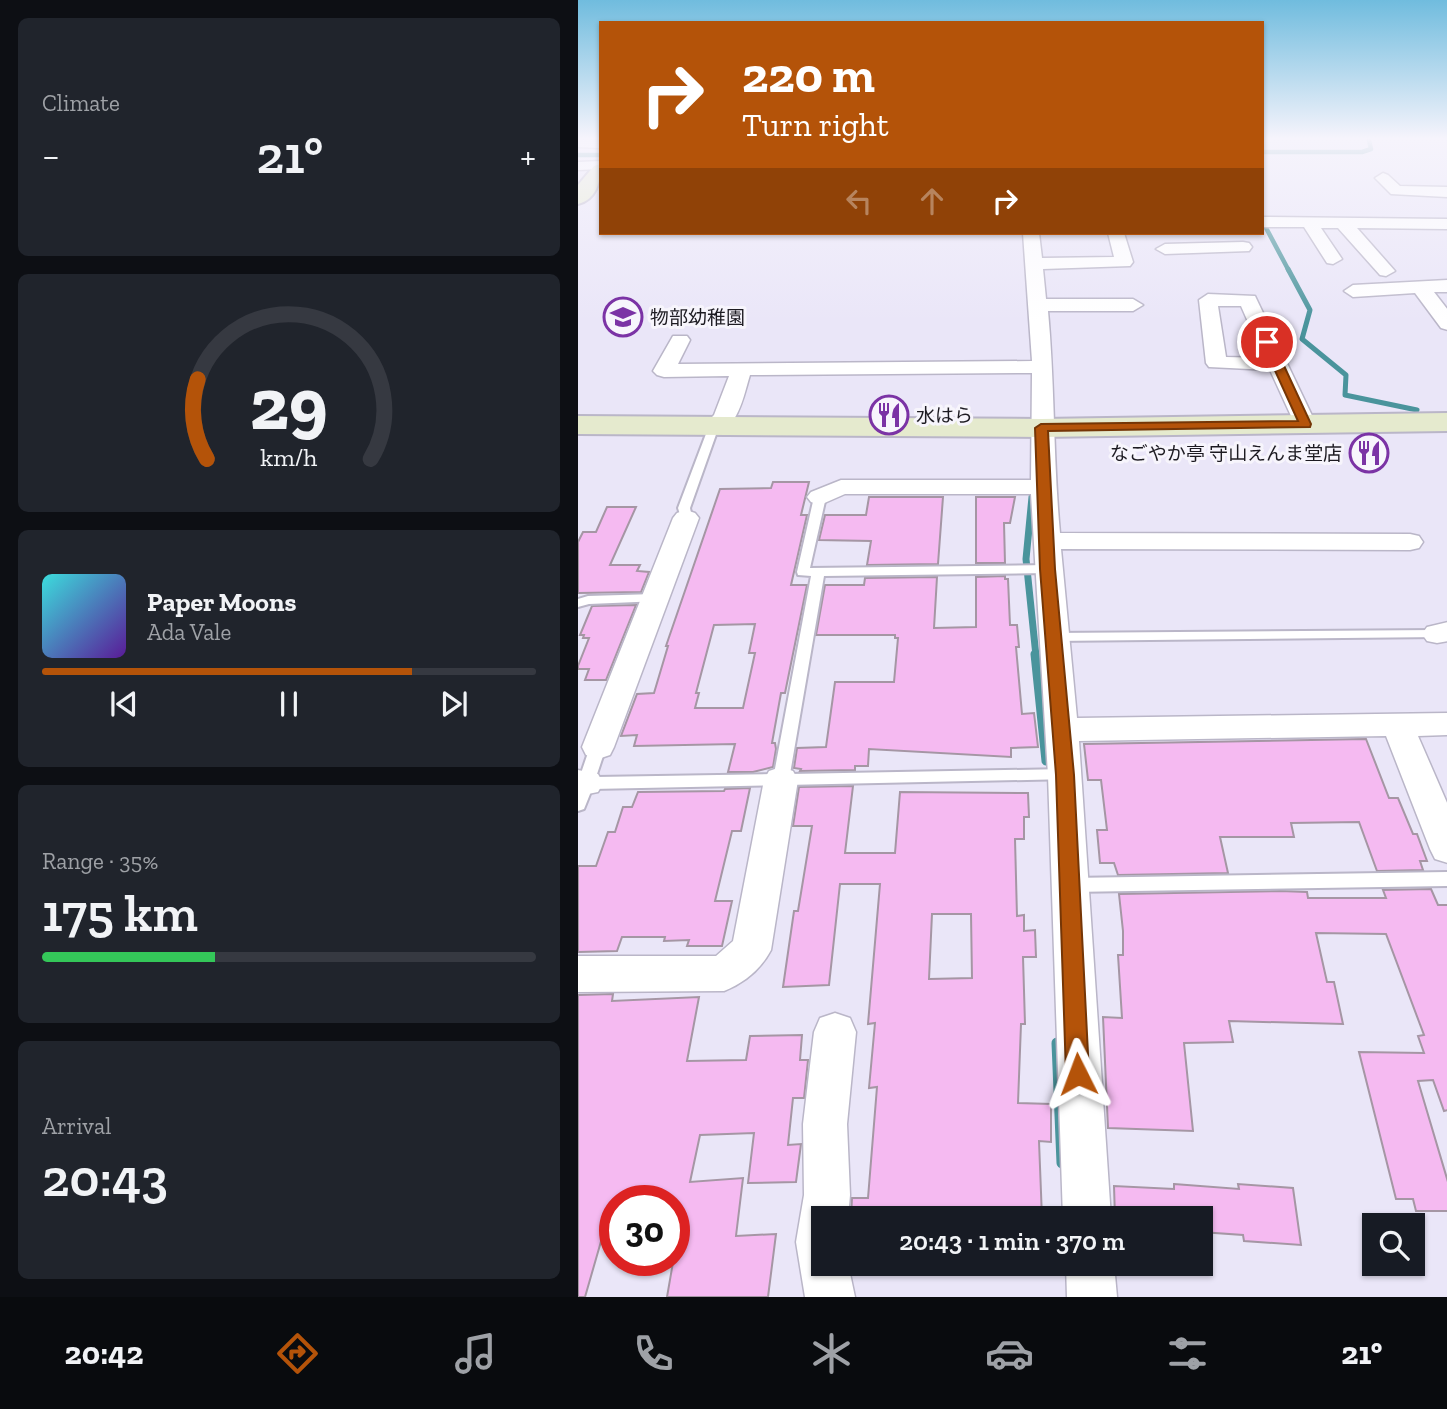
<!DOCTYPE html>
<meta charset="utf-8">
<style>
:root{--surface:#171b24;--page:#20242c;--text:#f1f3f6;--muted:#9ea1a6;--line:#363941;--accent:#b45309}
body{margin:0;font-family:"Zilla Slab","Noto Sans JP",serif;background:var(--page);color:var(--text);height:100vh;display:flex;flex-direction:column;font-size:26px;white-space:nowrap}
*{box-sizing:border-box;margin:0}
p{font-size:23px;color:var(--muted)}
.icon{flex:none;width:38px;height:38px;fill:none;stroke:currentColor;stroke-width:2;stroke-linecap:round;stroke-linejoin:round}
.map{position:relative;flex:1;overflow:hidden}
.side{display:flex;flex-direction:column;gap:18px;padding:18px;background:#0d0f14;width:578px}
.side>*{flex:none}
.hud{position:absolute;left:21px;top:21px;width:665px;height:214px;border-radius:0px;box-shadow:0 2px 5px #0004;background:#b45309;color:#fff;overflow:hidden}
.tools{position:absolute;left:784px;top:1213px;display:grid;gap:14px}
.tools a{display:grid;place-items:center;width:63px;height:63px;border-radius:0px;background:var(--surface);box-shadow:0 2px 5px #0004;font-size:35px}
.speed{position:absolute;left:21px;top:1185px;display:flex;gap:14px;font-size:35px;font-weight:700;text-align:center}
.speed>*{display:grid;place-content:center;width:91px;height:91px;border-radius:50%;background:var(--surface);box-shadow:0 2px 5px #0004;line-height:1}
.speed .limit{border:10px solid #d22;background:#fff;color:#111}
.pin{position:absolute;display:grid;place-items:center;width:60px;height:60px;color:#fff;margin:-30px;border:4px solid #fff;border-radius:50%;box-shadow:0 2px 7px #0007}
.me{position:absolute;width:77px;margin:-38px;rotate:357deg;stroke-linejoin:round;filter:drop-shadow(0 0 5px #0008)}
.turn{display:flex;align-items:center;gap:24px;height:147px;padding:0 28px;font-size:32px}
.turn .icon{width:91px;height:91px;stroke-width:2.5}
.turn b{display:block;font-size:49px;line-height:60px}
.lanes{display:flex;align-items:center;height:66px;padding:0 28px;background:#0003;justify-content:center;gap:35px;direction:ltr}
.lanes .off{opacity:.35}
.big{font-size:52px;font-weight:600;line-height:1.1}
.side .card{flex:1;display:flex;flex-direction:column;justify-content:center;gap:10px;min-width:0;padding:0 24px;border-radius:10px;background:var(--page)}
.side .dial{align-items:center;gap:0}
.dial svg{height:182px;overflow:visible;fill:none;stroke:var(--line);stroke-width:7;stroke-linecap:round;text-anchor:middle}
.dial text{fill:var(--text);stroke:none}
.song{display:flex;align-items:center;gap:21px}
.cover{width:84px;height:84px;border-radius:10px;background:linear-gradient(135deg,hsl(180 70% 55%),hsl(270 70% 35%))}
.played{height:7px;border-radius:4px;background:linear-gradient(90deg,var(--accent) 75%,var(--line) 75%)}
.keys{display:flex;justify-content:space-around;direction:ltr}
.heat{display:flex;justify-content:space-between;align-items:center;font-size:38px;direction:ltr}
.charge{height:10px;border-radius:5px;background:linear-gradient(90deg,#34c759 35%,var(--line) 0)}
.trip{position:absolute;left:233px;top:1206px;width:402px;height:70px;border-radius:0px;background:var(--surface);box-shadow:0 2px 5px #0004;font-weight:600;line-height:70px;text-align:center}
.tabs{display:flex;height:112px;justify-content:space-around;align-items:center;background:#090b0e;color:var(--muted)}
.tabs .icon{width:49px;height:49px}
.tabs .on{color:var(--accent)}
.tabs b{font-size:32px;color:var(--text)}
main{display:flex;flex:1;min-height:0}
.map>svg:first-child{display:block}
</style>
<main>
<section class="side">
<div class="card"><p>Climate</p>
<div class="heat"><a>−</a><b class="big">21°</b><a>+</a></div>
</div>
<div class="card dial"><svg viewBox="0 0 100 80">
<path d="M14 69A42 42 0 1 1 86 69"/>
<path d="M14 69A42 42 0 0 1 10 34" stroke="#b45309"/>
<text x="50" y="56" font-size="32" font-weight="700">29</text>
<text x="50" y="72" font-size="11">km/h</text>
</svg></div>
<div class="card">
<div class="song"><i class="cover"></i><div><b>Paper Moons</b><p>Ada Vale</p></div></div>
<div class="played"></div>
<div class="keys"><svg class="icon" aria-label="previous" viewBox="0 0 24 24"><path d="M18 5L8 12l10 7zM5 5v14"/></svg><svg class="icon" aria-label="pause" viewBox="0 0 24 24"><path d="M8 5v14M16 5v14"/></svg><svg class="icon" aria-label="next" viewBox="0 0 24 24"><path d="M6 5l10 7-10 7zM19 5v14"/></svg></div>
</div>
<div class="card"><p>Range · 35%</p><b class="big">175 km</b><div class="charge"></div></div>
<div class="card"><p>Arrival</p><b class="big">20:43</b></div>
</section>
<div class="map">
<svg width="870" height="1297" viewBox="0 0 870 1297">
<rect width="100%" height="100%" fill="#eae6f8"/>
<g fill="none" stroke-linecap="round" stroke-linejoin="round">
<path stroke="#4a949c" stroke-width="4.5" d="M 684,152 L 784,152 L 793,149 L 791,140
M 0,155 L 23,155
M 687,226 L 711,271"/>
<path stroke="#4a949c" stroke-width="5" d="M 710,269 L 732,310 L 724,339 L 768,375 L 767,395 L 839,410"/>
<path stroke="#4a949c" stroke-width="7" d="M 454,497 L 448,559 L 458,656"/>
<path stroke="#4a949c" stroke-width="9" d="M 457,654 L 468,761"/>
<path stroke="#4a949c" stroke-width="11" d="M 479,1043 L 484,1163"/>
</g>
<path fill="#f5baf1" stroke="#a596a4" stroke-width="2" fill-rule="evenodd" d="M 195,482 L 231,482 L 223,515 L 229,515 L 213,585 L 229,585 L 207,693 L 203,693 L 194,743 L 197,743 L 198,749 L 195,767 L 175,772 L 150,772 L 157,744 L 56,746 L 59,735 L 43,736 L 59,694 L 76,693 L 90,646 L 88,646 L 142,489 L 193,488 ZM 177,624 L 171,653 L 177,653 L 165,708 L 117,708 L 121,693 L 118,693 L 136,625 Z
M 291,497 L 365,497 L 360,564 L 289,565 L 293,541 L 241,540 L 247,515 L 288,515 Z
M 398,497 L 437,497 L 432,523 L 426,523 L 427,563 L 398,563 Z
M 29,507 L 58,507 L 32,565 L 62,565 L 59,571 L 71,572 L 63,592 L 0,593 L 0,542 L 5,532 L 18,532 Z
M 427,576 L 427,579 L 430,579 L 432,625 L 439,625 L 441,647 L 438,647 L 444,714 L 456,713 L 460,747 L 433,748 L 433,757 L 291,749 L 290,766 L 277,766 L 277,770 L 222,771 L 223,769 L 216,768 L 219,748 L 248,747 L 257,682 L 316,682 L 320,638 L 317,638 L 317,635 L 238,635 L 247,585 L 286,585 L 287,578 L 359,577 L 356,628 L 398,627 L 398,577 Z
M 58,605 L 28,680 L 7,680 L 11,669 L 0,669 L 0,666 L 11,638 L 5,638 L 6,635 L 2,635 L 14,606 Z
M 788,739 L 811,798 L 820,798 L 835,834 L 839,834 L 849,861 L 842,861 L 845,870 L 799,871 L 781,822 L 713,823 L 716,837 L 642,837 L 650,873 L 540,875 L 536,863 L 522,863 L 519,830 L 529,830 L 523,780 L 510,780 L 506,744 Z
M 275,786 L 267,853 L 317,853 L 322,792 L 450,793 L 451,817 L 446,817 L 446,839 L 437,839 L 439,916 L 446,915 L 446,931 L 457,930 L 458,957 L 445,957 L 447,1024 L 443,1024 L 440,1103 L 473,1104 L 473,1142 L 461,1141 L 464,1218 L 273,1218 L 274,1198 L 290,1198 L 299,1087 L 291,1088 L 297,1023 L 290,1024 L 302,884 L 262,884 L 251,985 L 205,987 L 216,911 L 220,911 L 234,826 L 215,826 L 221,787 ZM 354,914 L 393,914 L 394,978 L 351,979 Z
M 172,788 L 163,831 L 154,831 L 137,901 L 154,901 L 144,946 L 109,946 L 111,940 L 86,941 L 87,937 L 44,937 L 39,951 L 0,952 L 0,866 L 18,866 L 30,832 L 37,832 L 45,807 L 54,807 L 60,792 L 146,791 L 147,789 Z
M 853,889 L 860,905 L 870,905 L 870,1110 L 866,1111 L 855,1080 L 840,1081 L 870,1182 L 870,1211 L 838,1211 L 835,1199 L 818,1199 L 781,1052 L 846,1053 L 840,1036 L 846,1035 L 808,934 L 738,933 L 749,982 L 756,982 L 765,1024 L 651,1021 L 655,1042 L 606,1043 L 615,1131 L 530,1128 L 525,1017 L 544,1018 L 540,955 L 545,955 L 545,931 L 541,894 L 702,891 L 729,892 L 730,898 L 808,898 L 805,890 Z
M 35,994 L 34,1001 L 121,997 L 109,1061 L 168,1060 L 172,1036 L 224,1035 L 222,1060 L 230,1060 L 226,1098 L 215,1098 L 210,1145 L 223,1144 L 218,1182 L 170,1183 L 176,1133 L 122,1135 L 112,1182 L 165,1178 L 158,1236 L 198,1234 L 190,1297 L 89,1297 L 102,1222 L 96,1222 L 96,1200 L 37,1200 L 37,1238 L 24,1238 L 7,1297 L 0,1297 L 0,995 Z
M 596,1184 L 661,1189 L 660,1184 L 715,1188 L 723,1245 L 666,1241 L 665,1235 L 623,1232 L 623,1218 L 537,1218 L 536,1186 L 596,1189 Z"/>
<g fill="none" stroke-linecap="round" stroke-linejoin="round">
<defs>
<path id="lane" d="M 136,423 L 141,426 L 112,508 L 114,518 L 112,521 L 104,521 L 100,508 L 131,426 Z
M 242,493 L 248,497 L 232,568 L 470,565 L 476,569 L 470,573 L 246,576 L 212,774 L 487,769 L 493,771 L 495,775 L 493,779 L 14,789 L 6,809 L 0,811 L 0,782 L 12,747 L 15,743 L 25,743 L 28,747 L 18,777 L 196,774 L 233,576 L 220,575 L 219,572 L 236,497 Z
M 77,594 L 82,595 L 84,598 L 82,601 L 11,604 L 0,607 L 0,599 L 10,596 Z
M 859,630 L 866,634 L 864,637 L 475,641 L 468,637 L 475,633 Z
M 870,872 L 870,886 L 493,892 L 487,890 L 484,885 L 487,880 L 493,878 Z"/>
<path id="street" d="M 0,140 L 23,140 L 23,148 L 0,147 Z
M 23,161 L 23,169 L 0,170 L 0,162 Z
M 805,173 L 810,175 L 822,186 L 870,187 L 870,197 L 813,194 L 797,178 Z
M 684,217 L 870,219 L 870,229 L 779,228 L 817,271 L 808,276 L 802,275 L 760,228 L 743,228 L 764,259 L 755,264 L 749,263 L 726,227 L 684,227 Z
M 445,233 L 461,233 L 464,258 L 536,257 L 530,233 L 546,233 L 555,262 L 552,266 L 465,269 L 468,299 L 555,299 L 565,305 L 555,311 L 470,311 C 477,385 475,459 482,533 L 832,534 L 841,536 L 845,542 L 841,548 L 832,550 L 483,549 L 499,718 L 870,713 L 870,735 L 840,736 L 870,805 L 870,863 L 857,859 L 852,849 L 808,736 L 501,741 L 533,1218 L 485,1218 L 470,775 L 453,494 L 267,494 L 242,505 L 233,502 L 229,497 L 233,492 L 263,480 L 453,480 L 454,373 L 172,375 C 165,397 159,438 128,431 L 125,426 L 136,415 L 151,376 L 86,377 L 79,375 L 75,371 L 95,336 L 109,336 L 112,340 L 100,364 L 454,361 Z
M 665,242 L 671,243 L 674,247 L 671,251 L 587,254 L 578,249 L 587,244 Z
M 870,280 L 870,292 L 856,292 L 870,310 L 870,330 L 863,328 L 837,293 L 775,297 L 766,291 L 775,285 Z
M 630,294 L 677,296 L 738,424 L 735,429 L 719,429 L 692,370 L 631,367 L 628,363 L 621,300 ZM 640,306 L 663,306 L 686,358 L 648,357 Z
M 108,510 L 117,513 L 121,518 L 36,747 L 32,755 L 20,759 L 8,755 L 4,747 L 95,518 L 99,513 Z
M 870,622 L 870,641 L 859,643 L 849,641 L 844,634 L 849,627 Z
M 203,767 L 215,771 L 220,780 L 193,950 C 183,969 166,983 146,991 L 0,992 L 0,956 L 138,956 L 155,941 L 186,780 L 191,771 Z
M 0,770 L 20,774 L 25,783 L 20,792 L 0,796 Z
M 257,1013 L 272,1018 L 278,1032 L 269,1124 L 272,1195 L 270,1218 L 245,1218 L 245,1264 L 270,1264 L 277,1297 L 227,1297 L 218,1242 L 226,1195 L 225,1124 L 236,1032 L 242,1018 Z
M 488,1264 L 536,1264 L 539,1297 L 489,1297 Z"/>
<path id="secondary" d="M 23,164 C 23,181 18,200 0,204 L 0,185 L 16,166 Z
M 870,413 L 870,431 L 463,437 L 0,434 L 0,416 L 463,419 Z"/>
</defs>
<use href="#lane" stroke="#bab6c8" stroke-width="4"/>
<use href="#street" stroke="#bab6c8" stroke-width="3"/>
<use href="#secondary" stroke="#bab6c8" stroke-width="4"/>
<use href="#lane" fill="#fff" fill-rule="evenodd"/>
<use href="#street" fill="#fff" fill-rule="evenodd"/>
<use href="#secondary" fill="#e5eace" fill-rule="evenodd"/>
</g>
<linearGradient id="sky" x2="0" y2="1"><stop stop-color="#70bcde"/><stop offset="0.43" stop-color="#f6f4fc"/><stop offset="1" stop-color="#f6f4fc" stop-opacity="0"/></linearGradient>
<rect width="870" height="322" fill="url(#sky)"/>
<path fill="#b45309" stroke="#753606" stroke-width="2" d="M 689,339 L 695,342 L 733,424 L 732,427 L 470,431 L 477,569 L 496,775 L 511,1074 L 508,1082 L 500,1085 L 491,1082 L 488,1074 L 478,775 L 462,569 L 457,428 L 463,424 L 720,421 L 684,342 Z"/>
<defs>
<symbol id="school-ring" viewBox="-11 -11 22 22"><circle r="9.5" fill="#f7f5fc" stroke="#7b33a5" stroke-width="1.5"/><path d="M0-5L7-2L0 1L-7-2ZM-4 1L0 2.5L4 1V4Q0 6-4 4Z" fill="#7b33a5"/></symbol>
<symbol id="restaurant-ring" viewBox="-11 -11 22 22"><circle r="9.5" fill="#f7f5fc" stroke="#7b33a5" stroke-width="1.5"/><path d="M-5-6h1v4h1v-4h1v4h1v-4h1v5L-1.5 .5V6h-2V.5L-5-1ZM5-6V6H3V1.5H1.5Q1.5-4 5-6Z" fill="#7b33a5"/></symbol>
</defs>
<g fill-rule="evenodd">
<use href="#school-ring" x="23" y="295" width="44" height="44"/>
<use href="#restaurant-ring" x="289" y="393" width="44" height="44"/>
<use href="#restaurant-ring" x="769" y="431" width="44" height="44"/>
</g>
<g text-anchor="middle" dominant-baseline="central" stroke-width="6" stroke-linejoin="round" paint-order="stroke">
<g font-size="19" fill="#1d1b22" stroke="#f7f5fc" text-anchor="start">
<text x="72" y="317">物部幼稚園</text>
<text x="338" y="415">水はら</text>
<text x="764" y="453" text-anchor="end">なごやか亭 守山えんま堂店</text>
</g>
</g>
</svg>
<div class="tools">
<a><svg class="icon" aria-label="search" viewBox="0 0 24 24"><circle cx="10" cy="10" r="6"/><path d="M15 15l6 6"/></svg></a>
</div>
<div class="speed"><div class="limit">30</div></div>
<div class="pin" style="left:689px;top:342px;background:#d93025"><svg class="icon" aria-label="arrive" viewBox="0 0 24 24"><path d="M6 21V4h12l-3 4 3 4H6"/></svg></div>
<svg class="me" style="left:500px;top:1074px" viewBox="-20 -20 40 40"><path d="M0-17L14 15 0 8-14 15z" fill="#b45309" stroke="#fff" stroke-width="4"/></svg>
<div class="trip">20:43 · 1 min · 370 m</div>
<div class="hud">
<div class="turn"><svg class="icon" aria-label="right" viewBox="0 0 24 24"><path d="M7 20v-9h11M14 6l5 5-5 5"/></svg><div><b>220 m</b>Turn right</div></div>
<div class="lanes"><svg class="icon off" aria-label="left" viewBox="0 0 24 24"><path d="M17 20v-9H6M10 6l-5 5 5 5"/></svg><svg class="icon off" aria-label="ahead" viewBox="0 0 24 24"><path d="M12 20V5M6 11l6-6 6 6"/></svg><svg class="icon" aria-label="right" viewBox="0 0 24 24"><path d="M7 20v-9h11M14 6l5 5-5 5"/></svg></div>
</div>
</div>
</main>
<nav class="tabs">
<b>20:42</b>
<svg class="icon on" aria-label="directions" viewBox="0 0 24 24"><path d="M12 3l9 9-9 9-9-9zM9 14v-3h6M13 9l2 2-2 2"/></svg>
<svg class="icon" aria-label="music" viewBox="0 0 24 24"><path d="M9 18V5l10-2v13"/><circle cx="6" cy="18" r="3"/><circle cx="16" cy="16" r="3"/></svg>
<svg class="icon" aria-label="phone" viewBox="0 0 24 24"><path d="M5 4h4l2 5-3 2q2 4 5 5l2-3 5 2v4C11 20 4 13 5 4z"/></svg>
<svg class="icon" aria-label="climate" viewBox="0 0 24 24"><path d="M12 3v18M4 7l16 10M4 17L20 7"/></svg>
<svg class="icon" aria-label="car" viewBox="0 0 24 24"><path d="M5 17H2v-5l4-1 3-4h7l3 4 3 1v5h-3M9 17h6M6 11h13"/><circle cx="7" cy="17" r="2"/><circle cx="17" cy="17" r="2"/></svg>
<svg class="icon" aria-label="filters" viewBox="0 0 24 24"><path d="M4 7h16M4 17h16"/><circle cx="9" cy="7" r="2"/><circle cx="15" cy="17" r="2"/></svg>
<b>21°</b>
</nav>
